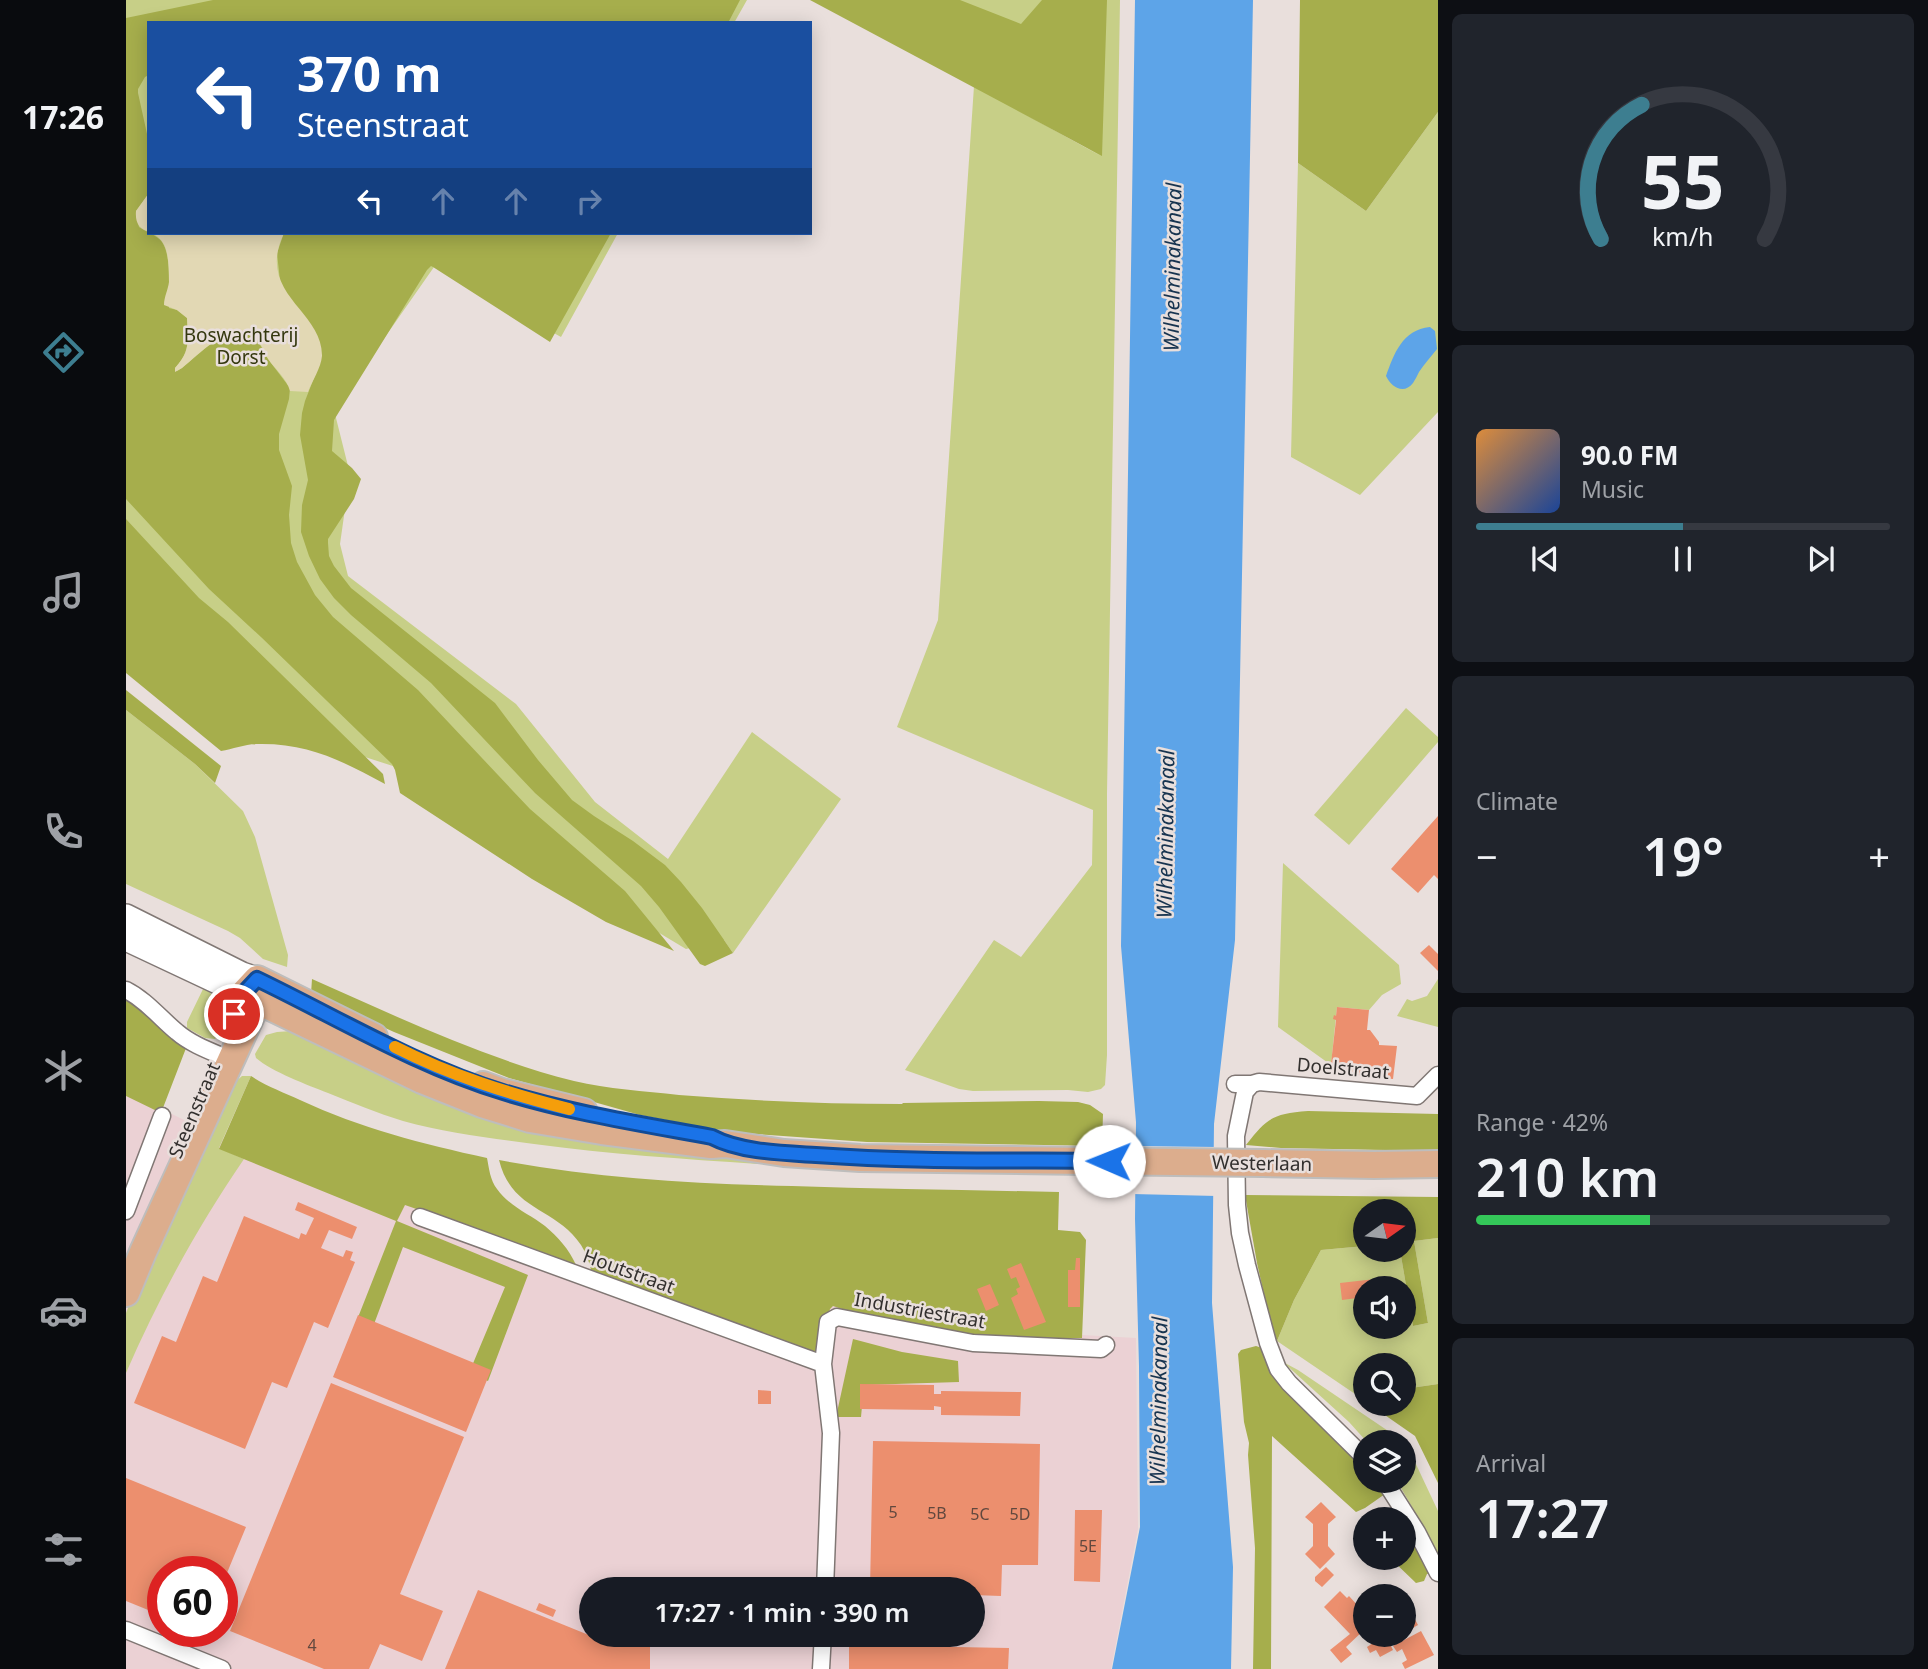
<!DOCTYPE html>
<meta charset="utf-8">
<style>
:root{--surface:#171b24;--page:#20242c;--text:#f1f3f6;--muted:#9ea1a6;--line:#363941;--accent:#3d7e90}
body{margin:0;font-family:"Noto Sans",sans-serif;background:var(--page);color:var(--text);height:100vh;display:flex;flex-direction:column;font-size:26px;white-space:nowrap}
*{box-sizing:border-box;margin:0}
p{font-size:23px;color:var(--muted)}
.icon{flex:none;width:38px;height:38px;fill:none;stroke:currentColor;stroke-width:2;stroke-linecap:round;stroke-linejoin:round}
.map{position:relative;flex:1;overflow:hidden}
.drawer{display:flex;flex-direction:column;gap:14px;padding:14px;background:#0d0f14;width:490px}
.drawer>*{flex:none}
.guide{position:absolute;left:21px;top:21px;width:665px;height:214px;border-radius:0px;box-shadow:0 4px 18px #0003;background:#1a4fa0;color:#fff;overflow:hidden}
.needle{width:46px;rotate:76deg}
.buttons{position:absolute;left:1227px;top:1199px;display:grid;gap:14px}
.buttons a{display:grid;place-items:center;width:63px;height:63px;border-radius:50%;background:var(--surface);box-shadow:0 4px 18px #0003;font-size:35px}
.speed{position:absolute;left:21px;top:1556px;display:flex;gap:14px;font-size:35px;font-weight:700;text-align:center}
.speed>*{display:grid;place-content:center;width:91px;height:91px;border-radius:50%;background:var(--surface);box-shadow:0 4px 18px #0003;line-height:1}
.speed .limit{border:10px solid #d22;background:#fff;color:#111}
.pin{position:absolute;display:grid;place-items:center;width:60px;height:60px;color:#fff;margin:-30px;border:4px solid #fff;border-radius:50%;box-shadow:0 2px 7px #0007}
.me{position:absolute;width:77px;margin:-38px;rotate:271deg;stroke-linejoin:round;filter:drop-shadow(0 0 5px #0008)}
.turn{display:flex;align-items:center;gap:24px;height:147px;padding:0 35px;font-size:32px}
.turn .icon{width:91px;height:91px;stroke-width:2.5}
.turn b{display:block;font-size:49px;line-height:60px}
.lanes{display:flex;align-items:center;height:66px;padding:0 35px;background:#0003;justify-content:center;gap:35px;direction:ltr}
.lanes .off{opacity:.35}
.big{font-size:52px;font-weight:600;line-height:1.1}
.drawer .tile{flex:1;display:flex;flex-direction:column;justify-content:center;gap:10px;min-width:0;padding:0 24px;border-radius:10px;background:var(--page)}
.drawer .dial{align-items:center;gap:0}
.dial svg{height:182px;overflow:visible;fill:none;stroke:var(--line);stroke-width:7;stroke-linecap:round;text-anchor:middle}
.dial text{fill:var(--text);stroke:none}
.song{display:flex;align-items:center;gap:21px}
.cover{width:84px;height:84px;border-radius:10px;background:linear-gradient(135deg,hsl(30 70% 55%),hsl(220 70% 35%))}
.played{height:7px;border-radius:4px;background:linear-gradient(90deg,var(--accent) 50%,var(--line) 50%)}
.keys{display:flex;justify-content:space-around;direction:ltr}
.heat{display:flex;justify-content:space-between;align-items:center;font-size:38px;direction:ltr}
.charge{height:10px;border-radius:5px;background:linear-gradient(90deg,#34c759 42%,var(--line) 0)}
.trip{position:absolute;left:453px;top:1577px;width:406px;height:70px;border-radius:35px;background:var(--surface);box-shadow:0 4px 18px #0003;font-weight:600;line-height:70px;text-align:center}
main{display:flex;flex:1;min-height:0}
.dock{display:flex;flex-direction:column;width:126px;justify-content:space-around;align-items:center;background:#090b0e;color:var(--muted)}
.dock .icon{width:49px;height:49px}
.dock .current{color:var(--accent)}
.dock b{font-size:32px;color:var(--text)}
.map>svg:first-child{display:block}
</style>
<main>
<nav class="dock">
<b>17:26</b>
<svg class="icon current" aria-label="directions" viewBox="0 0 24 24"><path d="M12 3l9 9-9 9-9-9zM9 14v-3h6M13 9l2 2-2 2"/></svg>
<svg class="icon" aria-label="music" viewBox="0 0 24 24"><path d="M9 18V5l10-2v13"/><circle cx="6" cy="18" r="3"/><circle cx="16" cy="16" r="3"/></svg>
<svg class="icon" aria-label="phone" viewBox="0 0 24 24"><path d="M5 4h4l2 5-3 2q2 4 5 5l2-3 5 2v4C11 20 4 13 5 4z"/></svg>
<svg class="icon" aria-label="climate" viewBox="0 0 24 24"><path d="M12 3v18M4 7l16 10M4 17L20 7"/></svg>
<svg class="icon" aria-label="car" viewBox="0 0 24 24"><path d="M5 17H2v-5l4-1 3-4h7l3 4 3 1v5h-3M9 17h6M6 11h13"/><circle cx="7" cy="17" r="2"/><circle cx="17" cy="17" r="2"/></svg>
<svg class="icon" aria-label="filters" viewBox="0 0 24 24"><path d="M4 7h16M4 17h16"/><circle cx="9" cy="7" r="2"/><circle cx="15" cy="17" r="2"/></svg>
</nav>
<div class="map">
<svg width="1312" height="1669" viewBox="0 0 1312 1669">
<rect width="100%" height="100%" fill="#e9dfdc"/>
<path fill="#ebd1d4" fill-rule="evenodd" d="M 0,1091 L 98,1140 L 686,1347 L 700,1292 L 920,1333 L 1010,1338 L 1012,1529 L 985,1669 L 0,1669 ZM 37,1572 L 96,1572 L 96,1631 L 37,1631 ZM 466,1589 L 847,1589 L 847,1634 L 466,1634 Z"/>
<path fill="#c7cf87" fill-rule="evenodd" d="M 0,0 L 621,0 L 608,23 L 23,23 L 23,233 L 492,233 L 435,337 L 308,267 L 208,410 L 224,474 L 214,544 L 222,576 L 390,704 L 469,802 L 542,859 L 626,732 L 715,799 L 607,953 L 598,940 L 560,949 L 400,853 L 270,767 L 211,748 L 0,663 Z
M 707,0 L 994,0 L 981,794 L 981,1055 L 979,1085 L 975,1089 L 962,1092 L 942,1090 L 847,1091 L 833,1089 L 779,1070 L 868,940 L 895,957 L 966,865 L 967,810 L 771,727 L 812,620 L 848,86 L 975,156 Z
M 1312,112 L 1312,412 L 1234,495 L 1165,457 L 1172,163 L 1240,211 Z
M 1280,708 L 1312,737 L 1312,742 L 1223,845 L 1188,815 Z
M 0,710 L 69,764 L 117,811 L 129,837 L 162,955 L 161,967 L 137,959 L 114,938 L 102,931 L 0,884 Z
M 1157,863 L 1273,965 L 1275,984 L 1256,995 L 1243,1010 L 1211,1007 L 1205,1065 L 1152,1027 Z
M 1312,979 L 1312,1027 L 1271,1016 L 1281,999 L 1286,1001 L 1301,996 Z
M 78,987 C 93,1000 108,1022 89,1039 L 79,1038 L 61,1028 L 61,1022 Z
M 166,1031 L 207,1049 L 628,1160 L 632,1164 C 557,1159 483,1154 408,1144 C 364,1138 320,1133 277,1121 C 251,1113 227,1103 202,1093 C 182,1085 146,1072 130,1058 L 129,1054 L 140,1035 L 151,1032 Z
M 116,1076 L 125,1076 L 93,1148 L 118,1159 C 72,1226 32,1299 0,1373 L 0,1313 L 23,1254 L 107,1084 Z
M 1312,1238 L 1312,1384 L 1278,1389 L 1278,1365 L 1239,1365 L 1239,1395 L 1232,1396 L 1151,1341 L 1168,1300 L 1195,1250 L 1239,1246 L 1239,1250 L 1274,1250 L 1287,1326 L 1302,1323 L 1288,1241 ZM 1239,1288 L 1278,1288 L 1278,1326 L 1239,1326 Z
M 1157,1362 L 1172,1370 L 1280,1443 L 1312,1511 L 1312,1557 L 1297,1526 L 1271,1481 L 1278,1480 L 1278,1442 L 1241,1442 L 1223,1422 Z"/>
<path fill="#a6ae4c" d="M 87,0 L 614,0 L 602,23 L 23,23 L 23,75 L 19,77 L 12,89 L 12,93 L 23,143 L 23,193 L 10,211 L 13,227 C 20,232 31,235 36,242 C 46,256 42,291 43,308 L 51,310 L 61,318 C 62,339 65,351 49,368 L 51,371 L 56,368 L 83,345 L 99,335 L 116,331 L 128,335 L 145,363 L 164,388 L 163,399 L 153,434 L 153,450 L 166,486 L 163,515 L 165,543 L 171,562 L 189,595 L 207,617 L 292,690 L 404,809 L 499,891 L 548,951 L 480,922 L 406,879 L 274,793 L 269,770 L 266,764 L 135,637 L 83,589 L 0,499 L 0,18 Z
M 684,0 L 834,0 L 895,24 L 916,0 L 981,0 L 976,156 Z
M 1174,0 L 1312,0 L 1312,112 L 1240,211 L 1172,163 Z
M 158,233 L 485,233 L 424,342 L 307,267 L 305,266 L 301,270 L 208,420 L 206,451 L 226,468 L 235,479 L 228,499 L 202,539 L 202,543 L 203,556 L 208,566 L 225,588 L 369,703 L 412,760 L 446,800 L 468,816 L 507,841 L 539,865 L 555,882 L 576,908 L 607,953 L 579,966 L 574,964 L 533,907 L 515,886 L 409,793 L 305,683 L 225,615 L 208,598 L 194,579 L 183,556 L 175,532 L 176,505 L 182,480 L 174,435 L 176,413 L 179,401 L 195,360 L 189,333 L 159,291 L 154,281 L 151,253 Z
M 0,519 L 73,598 L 102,622 L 257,774 L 259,784 C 216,761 183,743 132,744 C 120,744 107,749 95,751 L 0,673 Z
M 0,690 L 95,766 L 89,783 L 69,764 L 0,710 Z
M 186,979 C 272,1017 357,1058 448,1081 C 482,1089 518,1091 553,1095 C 627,1101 701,1104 776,1104 L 777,1103 L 913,1101 L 952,1102 L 964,1105 L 977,1114 L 976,1146 L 741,1142 L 602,1132 L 514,1115 L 383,1078 L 268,1032 L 185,994 Z
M 0,999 L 18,1005 L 62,1043 L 35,1113 L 0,1096 Z
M 125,1076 C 140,1086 157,1092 174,1100 C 234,1128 297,1144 361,1158 C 363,1168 364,1180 371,1189 C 383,1206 403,1214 419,1226 C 432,1237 443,1249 450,1265 L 279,1205 L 271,1221 L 402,1275 L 362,1381 L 343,1373 L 379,1287 L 277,1247 L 245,1332 L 229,1325 L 270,1221 L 93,1149 Z
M 1182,1111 L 1312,1114 L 1312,1151 L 1155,1148 L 1120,1145 C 1141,1118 1146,1114 1182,1111 Z
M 373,1160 C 470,1178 568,1184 666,1186 C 755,1189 844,1190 933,1192 L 932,1230 L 954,1232 L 960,1240 L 956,1338 C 924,1338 892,1339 860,1337 C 809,1333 755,1324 707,1306 L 704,1309 L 691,1356 L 521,1293 L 465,1270 C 463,1261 460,1253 455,1245 C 430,1207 386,1212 373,1160 Z
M 1119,1195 L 1312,1197 L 1312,1238 L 1288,1241 L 1302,1323 L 1287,1326 L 1274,1250 L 1278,1250 L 1278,1211 L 1239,1211 L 1239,1246 L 1195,1250 L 1168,1300 L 1151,1341 L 1148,1339 L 1131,1263 Z
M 727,1339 L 776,1352 L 832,1361 L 833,1382 L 738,1385 L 735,1417 L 710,1417 Z
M 1130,1346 L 1139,1349 L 1234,1462 L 1239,1469 L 1239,1480 L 1248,1481 L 1259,1494 L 1239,1508 L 1230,1512 L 1146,1436 L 1145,1669 L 1127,1669 L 1129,1548 L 1122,1455 L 1123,1443 L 1118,1422 L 1112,1354 L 1115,1350 Z
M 1312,1384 L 1312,1483 L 1289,1436 L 1243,1404 L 1278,1404 L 1278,1389 Z
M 1278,1522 L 1304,1573 L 1301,1574 L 1298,1581 L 1290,1583 L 1264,1558 L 1278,1558 Z"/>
<path fill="#e2d8b4" d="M 23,193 L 23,233 L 158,233 C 129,294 197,310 196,356 C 195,368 186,381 182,392 L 164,391 C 161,379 149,369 142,359 C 138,351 134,341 127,335 C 107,318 70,357 56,368 L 49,372 L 49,368 C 65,351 62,339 61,318 L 51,310 L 38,305 C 38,297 42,290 43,282 C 43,271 43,252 37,243 C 28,227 8,236 10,211 Z"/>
<path fill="#5da4e8" d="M 1009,0 L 1127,0 L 1109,940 L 1088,1124 L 1086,1303 L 1107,1567 L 1105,1669 L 986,1669 L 1014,1527 L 1013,1366 L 1009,1219 L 1010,1122 L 995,946 Z
M 1304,327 L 1309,331 L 1311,349 C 1305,357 1298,364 1293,372 C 1291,376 1289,380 1287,383 C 1278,395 1265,387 1260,376 C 1268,354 1276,330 1304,327 Z"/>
<path fill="#e9dfdc" d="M 1007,1146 L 1091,1147 L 1091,1196 L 1006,1194 Z"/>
<path fill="#ec8f6e" d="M 1312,816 L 1312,879 L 1308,875 L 1292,893 L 1265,869 Z
M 1303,945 L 1312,954 L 1312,971 L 1294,953 Z
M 1211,1007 L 1243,1010 L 1241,1030 L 1244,1030 L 1253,1042 L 1253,1045 L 1271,1046 L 1267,1079 L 1204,1072 L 1210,1020 L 1207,1019 L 1208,1015 L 1210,1016 Z
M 172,1202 L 231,1227 L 226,1239 L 203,1230 L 195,1248 L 217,1257 L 220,1250 L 227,1252 L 224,1260 L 229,1262 L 202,1328 L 188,1322 L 161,1388 L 146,1382 L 119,1449 L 8,1403 L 36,1336 L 50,1342 L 77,1276 L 91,1282 L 118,1216 L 173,1239 L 175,1233 L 180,1235 L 188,1218 L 169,1210 Z
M 950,1258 L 954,1258 L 954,1307 L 942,1307 L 942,1270 L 949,1270 Z
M 895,1263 L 920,1322 L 898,1330 L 885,1298 L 892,1294 L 890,1289 L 894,1287 L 890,1277 L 885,1279 L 881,1269 Z
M 1267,1277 L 1268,1288 L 1239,1288 L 1239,1297 L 1216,1300 L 1214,1283 Z
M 864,1284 L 873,1305 L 860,1311 L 851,1289 Z
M 232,1315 L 365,1370 L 340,1432 L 207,1377 Z
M 205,1383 L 338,1437 L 274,1594 L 317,1611 L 296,1661 L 254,1644 L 243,1669 L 198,1669 L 104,1631 Z
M 734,1384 L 808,1385 L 808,1394 L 815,1394 L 815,1391 L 895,1392 L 894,1416 L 815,1415 L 815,1407 L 808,1406 L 808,1410 L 734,1409 Z
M 632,1390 L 645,1391 L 645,1404 L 632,1404 Z
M 747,1441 L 914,1444 L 912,1565 L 876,1565 L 875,1596 L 847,1595 L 847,1589 L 744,1589 Z
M 0,1478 L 120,1527 L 96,1585 L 96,1572 L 37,1572 L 37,1616 L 0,1601 Z
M 1195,1502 L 1210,1517 L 1202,1524 L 1202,1546 L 1209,1554 L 1194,1569 L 1179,1554 L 1187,1546 L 1187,1524 L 1179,1517 Z
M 949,1510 L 976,1510 L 974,1582 L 948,1581 Z
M 1200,1567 L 1208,1575 L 1196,1587 L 1189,1581 L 1189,1577 Z
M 352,1590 L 480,1642 L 524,1643 L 524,1669 L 319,1669 Z
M 1214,1591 L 1221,1598 L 1223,1596 L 1233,1607 L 1231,1609 L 1238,1616 L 1231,1623 L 1238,1630 L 1220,1647 L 1226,1654 L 1215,1663 L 1204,1650 L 1224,1634 L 1198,1607 Z
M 413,1603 L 430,1610 L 427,1617 L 410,1610 Z
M 1283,1608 L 1292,1625 L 1278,1633 L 1278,1613 Z
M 1295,1631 L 1308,1655 L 1279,1669 L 1276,1663 L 1281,1660 L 1276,1649 L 1271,1652 L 1267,1646 Z
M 1251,1636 L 1255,1644 L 1262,1640 L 1267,1650 L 1254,1657 L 1250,1650 L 1244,1653 L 1241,1647 L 1247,1643 L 1246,1641 Z
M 723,1645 L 883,1648 L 882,1669 L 723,1669 Z"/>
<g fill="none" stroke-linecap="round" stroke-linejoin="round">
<defs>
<path id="street" d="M 0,990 C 20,1000 34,1018 51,1032 C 66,1045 87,1052 105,1060
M 1109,1084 L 1126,1084 L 1133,1082 L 1291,1096 L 1312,1075
M 1126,1084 L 1119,1092 L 1110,1136 L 1111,1205 L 1114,1233 L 1121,1265 L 1142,1343 L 1152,1369 L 1163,1383 L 1239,1458
M 0,1211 L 36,1116
M 294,1217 L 697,1364
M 1258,1480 L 1291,1532 L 1312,1573
M 699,1589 L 705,1433 L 697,1364 L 702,1322 L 711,1317 L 847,1343 L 975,1349 L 980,1345
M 0,1630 L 96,1669
M 695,1669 L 697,1634"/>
<path id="secondary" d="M 0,916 L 116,974 L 131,979 L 132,1001 L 0,939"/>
<path id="primary" d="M 109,1012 L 117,994 L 131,979 L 248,1037
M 357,1085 L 376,1092 L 458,1112
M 1137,1163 L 1248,1165 L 1312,1164
M 0,1293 L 17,1252 L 132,1001 L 296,1080 L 356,1104 L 404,1119 L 476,1131 L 585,1145 L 599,1144 L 658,1153 L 734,1158 L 961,1161"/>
</defs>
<use href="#street" stroke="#807774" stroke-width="19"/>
<use href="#secondary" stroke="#807774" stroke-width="26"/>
<use href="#primary" stroke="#bebdbc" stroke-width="30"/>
<use href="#street" stroke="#fff" stroke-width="16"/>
<use href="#secondary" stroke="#fff" stroke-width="23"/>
<use href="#primary" stroke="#dcad8d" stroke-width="26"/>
<defs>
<path id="primary-bridge" d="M 961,1161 L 1137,1163"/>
</defs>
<use href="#primary-bridge" stroke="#bebdbc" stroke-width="30" stroke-linecap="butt"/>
<use href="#primary-bridge" stroke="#dcad8d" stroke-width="26"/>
</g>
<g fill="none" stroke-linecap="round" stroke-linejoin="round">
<defs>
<path id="route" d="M 108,1014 L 117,994 L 131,979 C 212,1018 291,1066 377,1092 C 445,1113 516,1124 586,1137 C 614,1152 658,1153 690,1155 C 787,1162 886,1160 983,1161"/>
</defs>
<use href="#route" stroke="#114b97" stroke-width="18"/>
<use href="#route" stroke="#1a73e8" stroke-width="12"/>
<path stroke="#f59e0b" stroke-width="12" d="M 269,1047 C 326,1076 381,1093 443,1109"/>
</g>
<g text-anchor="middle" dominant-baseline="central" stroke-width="5" stroke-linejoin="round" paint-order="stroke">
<g font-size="16" fill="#61483e">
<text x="767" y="1512">5</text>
<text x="811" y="1513">5B</text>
<text x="854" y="1514">5C</text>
<text x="894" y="1514">5D</text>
<text x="962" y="1546">5E</text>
<text x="186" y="1645">4</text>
</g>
<g font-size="19" fill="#35380f" stroke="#e9dfdc">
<text x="115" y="335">Boswachterij<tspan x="115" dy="22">Dorst</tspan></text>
</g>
<g font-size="19" fill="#33302e" stroke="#e9dfdc">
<text transform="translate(1217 1068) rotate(5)">Doelstraat</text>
<text transform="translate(68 1110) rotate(-67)">Steenstraat</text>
<text transform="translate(1136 1163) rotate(1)">Westerlaan</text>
<text transform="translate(503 1271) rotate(20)">Houtstraat</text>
<text transform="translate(794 1310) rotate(10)">Industriestraat</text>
</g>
<g font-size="21" font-style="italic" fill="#173450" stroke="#e9dfdc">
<text transform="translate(1046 267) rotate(-89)">Wilhelminakanaal</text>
<text transform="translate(1039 834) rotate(-89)">Wilhelminakanaal</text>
<text transform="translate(1032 1401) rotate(-89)">Wilhelminakanaal</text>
</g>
</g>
</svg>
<div class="buttons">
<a><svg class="needle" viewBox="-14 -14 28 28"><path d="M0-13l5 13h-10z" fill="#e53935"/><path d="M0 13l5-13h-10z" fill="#9ea1a6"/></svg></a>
<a><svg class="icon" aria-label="sound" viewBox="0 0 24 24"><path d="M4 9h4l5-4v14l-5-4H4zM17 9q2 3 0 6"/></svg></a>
<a><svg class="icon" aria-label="search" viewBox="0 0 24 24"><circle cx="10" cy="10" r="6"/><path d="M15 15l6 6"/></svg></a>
<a><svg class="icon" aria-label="layers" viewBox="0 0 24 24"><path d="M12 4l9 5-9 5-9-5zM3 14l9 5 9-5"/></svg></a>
<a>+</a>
<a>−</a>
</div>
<div class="speed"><div class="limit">60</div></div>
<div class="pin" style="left:108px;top:1014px;background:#d93025"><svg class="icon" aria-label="arrive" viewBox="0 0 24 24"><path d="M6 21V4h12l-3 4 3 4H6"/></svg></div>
<svg class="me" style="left:983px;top:1161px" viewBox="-20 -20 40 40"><circle r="19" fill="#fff"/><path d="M0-13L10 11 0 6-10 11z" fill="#1a73e8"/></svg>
<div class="trip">17:27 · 1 min · 390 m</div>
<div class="guide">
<div class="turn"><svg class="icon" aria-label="left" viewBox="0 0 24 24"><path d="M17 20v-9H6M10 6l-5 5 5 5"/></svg><div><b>370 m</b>Steenstraat</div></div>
<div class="lanes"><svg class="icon" aria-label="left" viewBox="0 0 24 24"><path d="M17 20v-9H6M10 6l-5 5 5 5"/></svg><svg class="icon off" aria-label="ahead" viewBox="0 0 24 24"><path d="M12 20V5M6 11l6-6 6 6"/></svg><svg class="icon off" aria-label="ahead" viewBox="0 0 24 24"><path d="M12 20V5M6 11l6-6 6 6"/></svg><svg class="icon off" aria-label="right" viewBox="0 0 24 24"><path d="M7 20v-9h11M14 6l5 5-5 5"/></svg></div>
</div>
</div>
<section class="drawer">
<div class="tile dial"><svg viewBox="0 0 100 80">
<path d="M14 69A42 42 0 1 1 86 69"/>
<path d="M14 69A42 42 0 0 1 32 10" stroke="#3d7e90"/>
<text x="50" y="56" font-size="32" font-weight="700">55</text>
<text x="50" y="72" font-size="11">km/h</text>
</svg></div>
<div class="tile">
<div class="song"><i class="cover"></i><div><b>90.0 FM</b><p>Music</p></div></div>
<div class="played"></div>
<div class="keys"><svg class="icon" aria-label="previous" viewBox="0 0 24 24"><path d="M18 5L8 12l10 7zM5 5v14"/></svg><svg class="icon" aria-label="pause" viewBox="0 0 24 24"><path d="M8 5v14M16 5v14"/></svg><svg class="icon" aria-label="next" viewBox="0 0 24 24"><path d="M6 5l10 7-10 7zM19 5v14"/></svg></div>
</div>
<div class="tile"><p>Climate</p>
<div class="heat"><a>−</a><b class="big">19°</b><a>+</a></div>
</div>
<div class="tile"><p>Range · 42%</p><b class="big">210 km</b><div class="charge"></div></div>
<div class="tile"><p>Arrival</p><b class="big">17:27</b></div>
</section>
</main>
